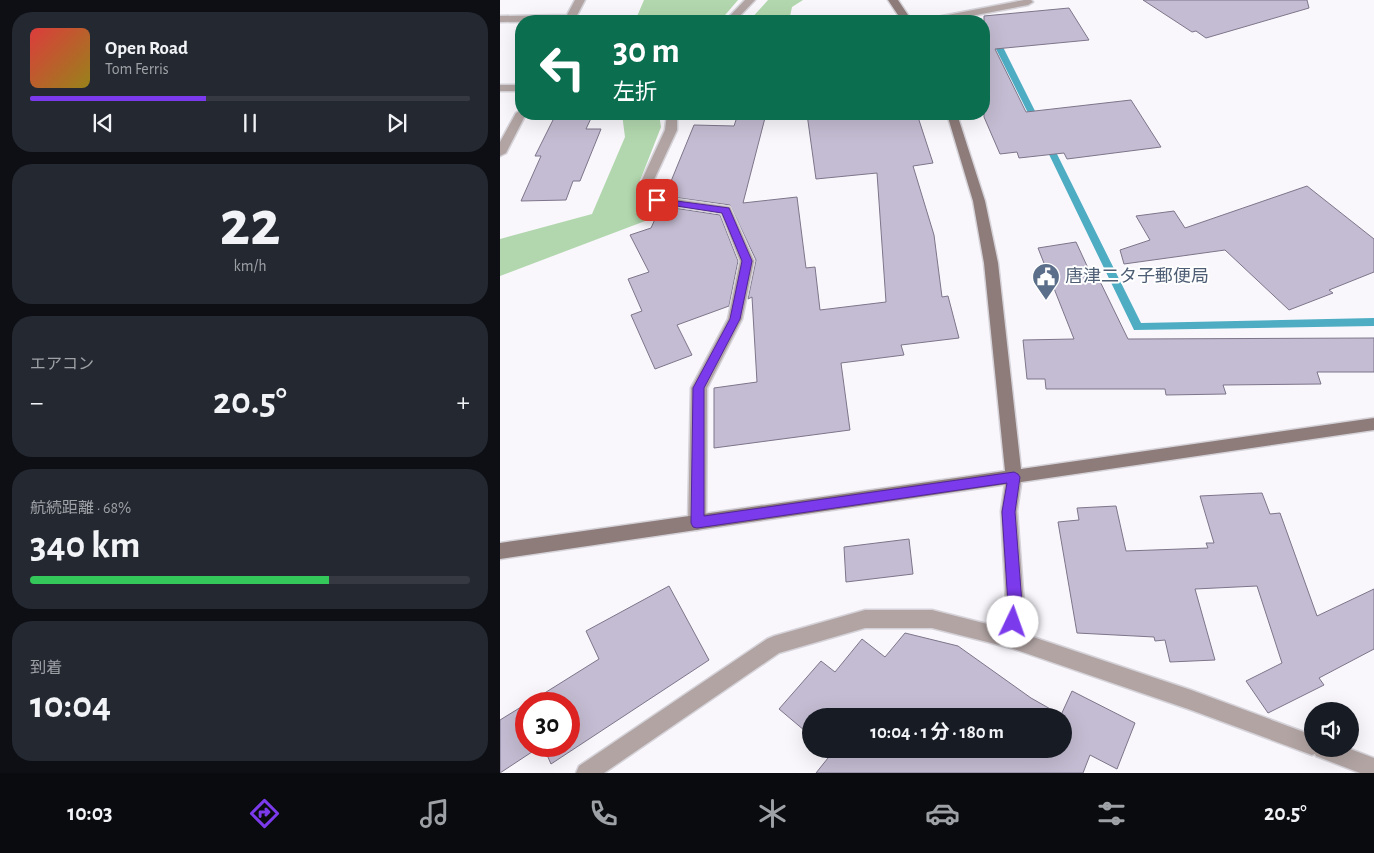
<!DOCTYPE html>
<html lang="ja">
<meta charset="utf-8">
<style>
:root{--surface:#171b24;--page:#242831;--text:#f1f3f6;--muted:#9ea1a6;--line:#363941;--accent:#7c3aed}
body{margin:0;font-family:"Alegreya Sans","Noto Sans JP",sans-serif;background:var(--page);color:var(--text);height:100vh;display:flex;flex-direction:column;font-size:19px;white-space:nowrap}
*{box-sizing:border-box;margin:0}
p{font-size:16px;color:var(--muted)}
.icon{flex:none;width:28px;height:28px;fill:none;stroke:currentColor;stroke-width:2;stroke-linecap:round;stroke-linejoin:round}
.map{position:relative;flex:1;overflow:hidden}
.side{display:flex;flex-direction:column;gap:12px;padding:12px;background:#0d0f14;width:500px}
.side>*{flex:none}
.hud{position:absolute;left:15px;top:15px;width:475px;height:105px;border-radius:20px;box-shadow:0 5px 20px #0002;background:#0b6e4f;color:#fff;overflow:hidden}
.buttons{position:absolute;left:804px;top:702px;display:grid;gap:10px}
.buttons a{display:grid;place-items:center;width:55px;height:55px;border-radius:50%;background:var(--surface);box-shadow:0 5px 20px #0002;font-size:25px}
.speed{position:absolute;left:15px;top:692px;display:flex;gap:10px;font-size:25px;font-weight:700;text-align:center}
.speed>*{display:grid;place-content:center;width:65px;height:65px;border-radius:50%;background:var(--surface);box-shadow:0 5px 20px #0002;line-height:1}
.speed .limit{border:8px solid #d22;background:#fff;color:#111}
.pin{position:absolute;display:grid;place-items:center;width:42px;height:42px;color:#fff;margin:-21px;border-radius:10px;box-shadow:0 2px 8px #0006}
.me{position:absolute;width:55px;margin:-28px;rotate:3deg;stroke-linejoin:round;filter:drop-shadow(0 0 4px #0008)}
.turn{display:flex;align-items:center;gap:18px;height:105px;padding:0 15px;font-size:22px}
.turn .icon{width:65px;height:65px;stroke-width:2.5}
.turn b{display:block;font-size:35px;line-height:42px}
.big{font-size:38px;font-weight:700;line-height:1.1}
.side .card{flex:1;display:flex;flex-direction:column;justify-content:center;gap:8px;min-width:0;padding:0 18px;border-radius:20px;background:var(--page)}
.side .dial{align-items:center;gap:0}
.dial b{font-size:65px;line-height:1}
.song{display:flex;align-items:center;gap:15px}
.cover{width:60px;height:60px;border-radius:8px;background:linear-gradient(135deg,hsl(0 70% 55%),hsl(50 70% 35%))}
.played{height:5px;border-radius:2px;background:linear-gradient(90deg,var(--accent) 40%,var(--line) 40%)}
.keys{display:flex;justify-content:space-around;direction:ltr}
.heat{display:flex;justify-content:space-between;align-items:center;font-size:28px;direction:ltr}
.charge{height:8px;border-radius:4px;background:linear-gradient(90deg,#34c759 68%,var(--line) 0)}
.trip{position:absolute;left:302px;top:708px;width:270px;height:50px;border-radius:25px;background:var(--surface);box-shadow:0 5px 20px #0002;font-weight:700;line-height:50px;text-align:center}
.tabs{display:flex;height:80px;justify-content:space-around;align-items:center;background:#090b0e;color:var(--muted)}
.tabs .icon{width:35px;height:35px}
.tabs .on{color:var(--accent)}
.tabs b{font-size:22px;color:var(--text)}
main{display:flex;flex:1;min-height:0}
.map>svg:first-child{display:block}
</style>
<main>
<section class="side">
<div class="card">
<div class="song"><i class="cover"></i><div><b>Open Road</b><p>Tom Ferris</p></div></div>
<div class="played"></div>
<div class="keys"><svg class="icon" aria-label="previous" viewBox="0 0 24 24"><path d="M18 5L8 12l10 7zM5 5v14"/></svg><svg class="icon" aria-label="pause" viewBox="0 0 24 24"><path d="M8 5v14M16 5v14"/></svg><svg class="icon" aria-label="next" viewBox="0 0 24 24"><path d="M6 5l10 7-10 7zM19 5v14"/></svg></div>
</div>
<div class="card dial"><b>22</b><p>km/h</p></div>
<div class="card"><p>エアコン</p>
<div class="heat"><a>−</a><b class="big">20.5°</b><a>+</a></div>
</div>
<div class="card"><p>航続距離 · 68%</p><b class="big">340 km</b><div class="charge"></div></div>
<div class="card"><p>到着</p><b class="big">10:04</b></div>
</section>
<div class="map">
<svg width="874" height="773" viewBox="0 0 874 773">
<rect width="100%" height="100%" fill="#f9f7fc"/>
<path fill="#b2d7ae" d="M 144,0 L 238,0 L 220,21 L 135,21 Z
M 268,0 L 303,0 L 292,7 L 289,21 L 249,21 Z
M 122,114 L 159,114 L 161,127 L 136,191 L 161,215 L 0,276 L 0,239 L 92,214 L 125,137 Z"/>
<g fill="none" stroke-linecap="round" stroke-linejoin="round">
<path fill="#4eadc3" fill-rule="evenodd" d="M 490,33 L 497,35 L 541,123 L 540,125 L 534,125 L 489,35 Z
M 547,139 L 551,142 L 641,323 L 874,318 L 874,326 L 634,330 L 543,142 Z"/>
</g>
<path fill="#c4bcd2" stroke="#7d758a" d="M 643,0 L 807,0 L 809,8 L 706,38 L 696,31 L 692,32 Z
M 569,8 L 589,40 L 495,49 L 526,112 L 631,100 L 661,147 L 567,159 L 564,153 L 519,158 L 517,152 L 500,154 L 484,117 L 484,16 Z
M 56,114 L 93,114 L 86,129 L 101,129 L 80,181 L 73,181 L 66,200 L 21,201 L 41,156 L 35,156 Z
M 238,114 L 266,114 L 243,203 L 297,197 L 306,268 L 315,267 L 320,310 L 386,302 L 377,173 L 316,179 L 307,114 L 417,114 L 433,163 L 413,166 L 434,235 L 442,297 L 448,296 L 459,338 L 401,345 L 404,355 L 341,363 L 350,430 L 214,448 L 214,388 L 257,382 L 252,297 L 248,299 L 256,260 L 230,205 L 165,196 L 194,125 L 234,126 Z
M 807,186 L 874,239 L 874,272 L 829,290 L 833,293 L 789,310 L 725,250 L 624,264 L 620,250 L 650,240 L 636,216 L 674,211 L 685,228 Z
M 161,206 L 220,215 L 238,261 L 229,306 L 177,325 L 192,355 L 155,369 L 131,315 L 142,311 L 128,279 L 149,272 L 130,235 L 151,228 Z
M 576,242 L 588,268 L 593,267 L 628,339 L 874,338 L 874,372 L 817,372 L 821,384 L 723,385 L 726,394 L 666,395 L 665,389 L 546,389 L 545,379 L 527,379 L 523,340 L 574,339 L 538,248 Z
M 762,493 L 770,514 L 780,513 L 817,616 L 874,589 L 874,649 L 819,678 L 824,685 L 768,713 L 746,681 L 782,663 L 757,586 L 695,589 L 715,660 L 670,662 L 665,640 L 655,641 L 654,637 L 577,633 L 558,522 L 579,520 L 577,508 L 616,506 L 626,551 L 708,548 L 706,543 L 714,543 L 700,496 Z
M 409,539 L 413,574 L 346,582 L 344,547 Z
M 169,586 L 209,660 L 51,764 L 43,746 L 69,746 L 69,704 L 27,704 L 99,659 L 86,631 Z
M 405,633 L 458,646 L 531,698 L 561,715 L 572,691 L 635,723 L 617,769 L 590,755 L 583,773 L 316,773 L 332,753 L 327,749 L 564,749 L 564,716 L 311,716 L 311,736 L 279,709 L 321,661 L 335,672 L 362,639 L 385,657 Z
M 26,704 L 26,746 L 41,746 L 0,773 L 0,720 Z"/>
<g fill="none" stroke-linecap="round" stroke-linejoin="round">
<defs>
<path id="lane" d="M 524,0 L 531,0 L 533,2 L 528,5 L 445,21 L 427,21 L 432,18 Z
M 167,114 L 177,114 L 177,130 L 152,184 L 161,197 L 230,207 L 254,261 L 242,319 L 207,388 L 206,523 L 203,528 L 197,530 L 191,528 L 188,523 L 191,388 L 228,319 L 240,261 L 221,213 L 153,203 L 140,184 L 165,130 Z"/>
<path id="street" d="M 75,0 L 85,0 L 74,21 L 0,22 L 0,16 L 67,15 Z
M 245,0 L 255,0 L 235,21 L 225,21 Z
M 0,85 L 21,85 L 21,91 L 0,91 Z
M 21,110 L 21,114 L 26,114 L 6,153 L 0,156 L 0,142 L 16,113 Z
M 514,470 L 520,472 L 522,477 L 517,511 L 524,604 L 521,633 L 691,690 L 812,735 L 812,749 L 850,749 L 874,758 L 874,773 L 860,773 L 816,756 L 815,754 L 812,755 L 691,710 L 511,648 L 432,628 L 365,628 L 279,653 L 104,773 L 76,773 L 79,766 L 267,639 L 274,636 L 365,610 L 432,610 L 503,628 L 506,604 L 501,511 L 506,477 L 508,472 Z"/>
<path id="secondary" d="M 388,0 L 398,0 L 412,21 L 402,21 Z
M 447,114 L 457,114 L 485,201 L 498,263 L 521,469 L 874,418 L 874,430 L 0,559 L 0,543 L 505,471 L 484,263 L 473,201 Z"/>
</defs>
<use href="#lane" stroke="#d5d3d9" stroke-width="3"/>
<use href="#street" stroke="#d5d3d9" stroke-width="3"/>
<use href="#secondary" stroke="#d5d3d9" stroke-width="3"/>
<use href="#lane" fill="#b1a4a3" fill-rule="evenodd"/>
<use href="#street" fill="#b1a4a3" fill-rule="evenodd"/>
<use href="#secondary" fill="#8e7c7a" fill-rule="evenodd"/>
</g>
<path fill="#7c3aed" stroke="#51269a" d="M 154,198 L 229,208 L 252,261 L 240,319 L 204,388 L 204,516 L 514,472 L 518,474 L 520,477 L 515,512 L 522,604 L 518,626 L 513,628 L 508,626 L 506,622 L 508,604 L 502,512 L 507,483 L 197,528 L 193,527 L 191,523 L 193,388 L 230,319 L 242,261 L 222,213 L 157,203 L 154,202 Z"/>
<defs>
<symbol id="civic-pin" viewBox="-11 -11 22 30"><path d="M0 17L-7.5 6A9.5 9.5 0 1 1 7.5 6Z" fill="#5c6f8a" stroke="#fff"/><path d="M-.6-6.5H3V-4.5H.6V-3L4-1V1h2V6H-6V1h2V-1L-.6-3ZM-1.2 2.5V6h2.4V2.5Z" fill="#fff"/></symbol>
</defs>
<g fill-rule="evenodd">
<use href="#civic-pin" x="530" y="261" width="32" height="43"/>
</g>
<g text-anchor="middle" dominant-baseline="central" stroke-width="4" stroke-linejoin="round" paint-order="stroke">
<g font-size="18" fill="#4e5e75" stroke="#fff" text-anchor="start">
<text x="565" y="277">唐津二タ子郵便局</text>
</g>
</g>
</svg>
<div class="buttons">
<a><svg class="icon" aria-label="sound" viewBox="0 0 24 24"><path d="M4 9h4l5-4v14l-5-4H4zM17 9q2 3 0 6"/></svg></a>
</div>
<div class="speed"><div class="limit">30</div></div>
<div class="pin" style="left:157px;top:200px;background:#d93025"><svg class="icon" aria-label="arrive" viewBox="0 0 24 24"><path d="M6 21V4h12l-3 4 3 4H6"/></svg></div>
<svg class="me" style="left:513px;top:622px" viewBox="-20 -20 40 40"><circle r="19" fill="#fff"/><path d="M0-13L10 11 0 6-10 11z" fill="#7c3aed"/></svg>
<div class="trip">10:04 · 1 分 · 180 m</div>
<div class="hud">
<div class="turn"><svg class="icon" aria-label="left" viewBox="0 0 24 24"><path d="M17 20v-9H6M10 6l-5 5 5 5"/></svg><div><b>30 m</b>左折</div></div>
</div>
</div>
</main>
<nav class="tabs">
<b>10:03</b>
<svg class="icon on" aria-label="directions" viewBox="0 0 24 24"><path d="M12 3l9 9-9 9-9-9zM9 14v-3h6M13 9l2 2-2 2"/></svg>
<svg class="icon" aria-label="music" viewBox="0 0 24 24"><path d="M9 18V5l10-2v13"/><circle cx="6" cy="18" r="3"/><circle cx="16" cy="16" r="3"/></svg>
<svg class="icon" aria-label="phone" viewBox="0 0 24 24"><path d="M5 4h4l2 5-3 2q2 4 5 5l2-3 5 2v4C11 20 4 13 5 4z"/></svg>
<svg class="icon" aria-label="climate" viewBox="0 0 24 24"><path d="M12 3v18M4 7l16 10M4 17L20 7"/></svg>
<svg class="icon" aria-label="car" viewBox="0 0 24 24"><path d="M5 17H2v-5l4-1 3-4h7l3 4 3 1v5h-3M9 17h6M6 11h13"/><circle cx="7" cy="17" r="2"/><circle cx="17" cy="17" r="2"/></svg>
<svg class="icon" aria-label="filters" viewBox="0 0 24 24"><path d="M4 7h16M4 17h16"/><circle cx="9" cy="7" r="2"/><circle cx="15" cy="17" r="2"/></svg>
<b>20.5°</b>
</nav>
